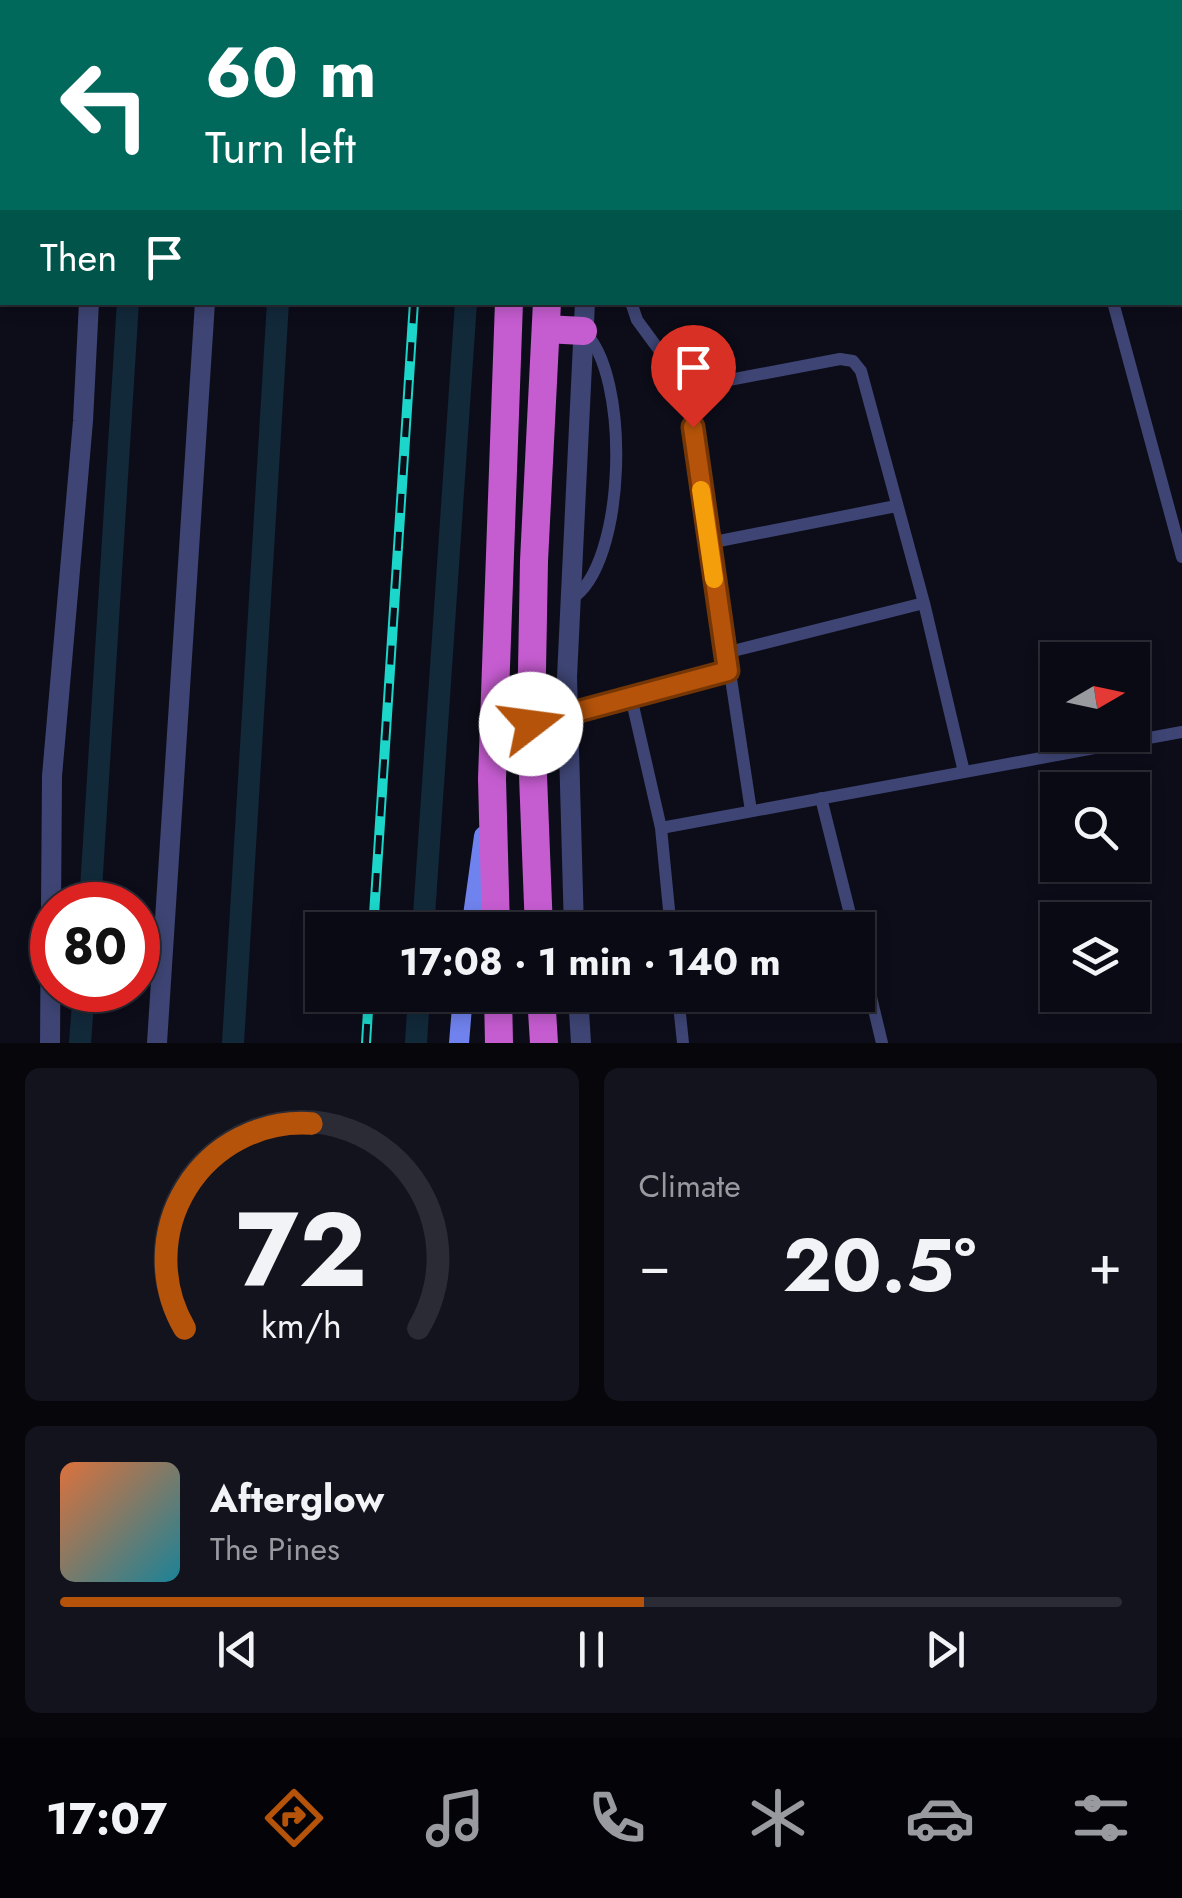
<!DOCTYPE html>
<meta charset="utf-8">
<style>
:root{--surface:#0a0a14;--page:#13131d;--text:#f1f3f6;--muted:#999aa0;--line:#2a2b34;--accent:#b45309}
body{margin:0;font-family:Jost,sans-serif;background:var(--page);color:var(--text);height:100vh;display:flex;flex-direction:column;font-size:38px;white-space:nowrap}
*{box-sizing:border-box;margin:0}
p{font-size:32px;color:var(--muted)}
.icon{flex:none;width:55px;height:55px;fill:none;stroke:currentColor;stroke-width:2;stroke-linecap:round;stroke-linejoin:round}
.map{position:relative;height:1043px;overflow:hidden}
.panel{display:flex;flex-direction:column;gap:25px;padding:25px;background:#06060b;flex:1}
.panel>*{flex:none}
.banner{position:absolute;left:0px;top:0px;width:1182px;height:305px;box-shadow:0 5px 15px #0003,0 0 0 2px var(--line);background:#00695c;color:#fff;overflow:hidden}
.needle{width:65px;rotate:81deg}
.fabs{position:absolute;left:1040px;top:642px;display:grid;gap:20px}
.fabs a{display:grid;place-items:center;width:110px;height:110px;border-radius:0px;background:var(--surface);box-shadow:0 5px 15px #0003,0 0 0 2px var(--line);font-size:50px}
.speed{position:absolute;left:30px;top:882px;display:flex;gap:20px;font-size:50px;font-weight:700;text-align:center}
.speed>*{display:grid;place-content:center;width:130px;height:130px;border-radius:50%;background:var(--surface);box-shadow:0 5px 15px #0003,0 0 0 2px var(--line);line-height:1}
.speed .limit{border:15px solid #d22;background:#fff;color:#111}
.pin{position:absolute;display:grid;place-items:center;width:85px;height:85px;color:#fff;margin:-102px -42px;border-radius:50% 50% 50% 0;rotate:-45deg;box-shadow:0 0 10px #0007}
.pin .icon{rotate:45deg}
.me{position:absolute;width:110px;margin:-55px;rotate:75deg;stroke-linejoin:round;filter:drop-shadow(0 0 8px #0008)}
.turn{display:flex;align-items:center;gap:35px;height:210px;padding:0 40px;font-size:45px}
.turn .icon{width:130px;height:130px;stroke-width:2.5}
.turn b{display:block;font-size:70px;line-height:85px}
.then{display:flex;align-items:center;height:95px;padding:0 40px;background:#0003;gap:20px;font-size:38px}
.big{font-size:75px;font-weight:700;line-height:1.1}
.panel .card{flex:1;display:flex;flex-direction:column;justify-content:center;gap:15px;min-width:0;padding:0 35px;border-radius:15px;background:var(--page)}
.panel .dial{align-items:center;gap:0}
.dial svg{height:260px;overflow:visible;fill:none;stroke:var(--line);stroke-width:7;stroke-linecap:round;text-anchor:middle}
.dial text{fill:var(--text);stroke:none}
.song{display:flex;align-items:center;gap:30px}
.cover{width:120px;height:120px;border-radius:15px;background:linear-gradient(135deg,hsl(20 70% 55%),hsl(190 70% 35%))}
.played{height:10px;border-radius:5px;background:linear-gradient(90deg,var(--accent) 55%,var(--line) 55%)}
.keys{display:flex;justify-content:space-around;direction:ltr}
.heat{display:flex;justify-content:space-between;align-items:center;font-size:55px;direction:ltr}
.panel .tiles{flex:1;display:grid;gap:25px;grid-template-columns:1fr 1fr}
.card:last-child{grid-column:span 2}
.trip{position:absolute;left:305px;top:912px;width:570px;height:100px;border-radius:0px;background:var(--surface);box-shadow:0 5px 15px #0003,0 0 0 2px var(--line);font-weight:700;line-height:100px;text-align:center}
.tab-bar{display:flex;height:160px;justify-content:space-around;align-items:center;background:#040408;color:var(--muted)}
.tab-bar .icon{width:70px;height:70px}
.tab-bar .active{color:var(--accent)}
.tab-bar b{font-size:45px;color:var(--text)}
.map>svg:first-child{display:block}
</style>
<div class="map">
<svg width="1182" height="1043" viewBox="0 0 1182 1043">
<rect width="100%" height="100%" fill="#0d0d1a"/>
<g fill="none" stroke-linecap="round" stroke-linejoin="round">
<path stroke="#12293a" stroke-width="22" d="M 138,2 L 138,0
M 297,2 L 297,0
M 486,2 L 486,0
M 90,905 L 128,302
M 423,930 L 466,302
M 80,1043 L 84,990
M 233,1043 L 278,302
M 416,1043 L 419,995"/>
<path stroke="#3e4574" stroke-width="12" d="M 1099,0 L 1100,2
M 1151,2 L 1162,0
M 631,302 L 637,320 L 687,388 L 751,811
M 1113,302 L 1182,557
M 687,388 L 840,359 L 853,361 L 861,371 L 924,603 L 964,772
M 709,543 L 896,506
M 571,599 C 627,566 631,372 583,331
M 725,653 L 924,603
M 631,697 L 661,828 L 671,930
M 568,714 L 728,671
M 821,798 L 854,930
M 661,828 L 1182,732
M 858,943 L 882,1043
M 678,995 L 683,1043"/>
<path stroke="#3e4574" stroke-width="20" d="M 96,2 L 96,0
M 226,2 L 226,0
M 604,2 L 605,0
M 0,225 L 2,224
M 574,930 L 567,677 L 585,302
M 578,995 L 581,1043
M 50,1043 L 52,776 L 83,421 L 89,302
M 157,1043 L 205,302"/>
<path stroke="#7082ed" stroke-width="20" d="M 471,930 L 484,836
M 459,1043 L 463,995"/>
<path stroke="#c55cd0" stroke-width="28" d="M 526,2 L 526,0
M 562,2 L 562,0
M 546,329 L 583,331
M 531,724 L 568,714
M 496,930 L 492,779 L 509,302
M 539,930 L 531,724 L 534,561 L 547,302
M 498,995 L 499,1043
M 541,995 L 544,1043"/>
<defs>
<path id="rail" d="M 419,2 L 419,0
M 373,930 L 414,302
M 366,1043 L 369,995"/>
</defs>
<use href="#rail" stroke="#1bd6c9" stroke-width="10"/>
<use href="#rail" stroke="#0d0d1a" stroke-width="6" stroke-dasharray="19" stroke-linecap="butt"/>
</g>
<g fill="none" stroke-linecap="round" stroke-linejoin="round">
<defs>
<path id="route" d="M 531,724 L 728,671 L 693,427"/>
</defs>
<use href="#route" stroke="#753606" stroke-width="25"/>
<use href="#route" stroke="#b45309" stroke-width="18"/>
<path stroke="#f59e0b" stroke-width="18" d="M 701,490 L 714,579"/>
</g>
</svg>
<div class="fabs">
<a><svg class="needle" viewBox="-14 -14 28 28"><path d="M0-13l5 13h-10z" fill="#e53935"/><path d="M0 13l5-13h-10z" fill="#999aa0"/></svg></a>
<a><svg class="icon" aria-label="search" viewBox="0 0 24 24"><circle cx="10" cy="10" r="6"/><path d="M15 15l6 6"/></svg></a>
<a><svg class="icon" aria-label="layers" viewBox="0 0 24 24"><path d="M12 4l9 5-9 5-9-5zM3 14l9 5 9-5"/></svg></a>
</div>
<div class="speed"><div class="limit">80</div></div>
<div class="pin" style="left:693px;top:427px;background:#d93025"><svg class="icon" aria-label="arrive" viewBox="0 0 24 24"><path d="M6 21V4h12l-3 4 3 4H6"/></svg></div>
<svg class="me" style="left:531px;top:724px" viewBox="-20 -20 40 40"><circle r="19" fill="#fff"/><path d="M0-13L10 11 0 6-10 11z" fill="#b45309"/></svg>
<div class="trip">17:08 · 1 min · 140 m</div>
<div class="banner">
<div class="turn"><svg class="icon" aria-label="left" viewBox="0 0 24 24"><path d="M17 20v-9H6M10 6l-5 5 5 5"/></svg><div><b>60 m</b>Turn left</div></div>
<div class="then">Then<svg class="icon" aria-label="arrive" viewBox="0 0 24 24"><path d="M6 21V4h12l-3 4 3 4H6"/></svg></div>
</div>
</div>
<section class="panel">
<div class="tiles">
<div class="card dial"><svg viewBox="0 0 100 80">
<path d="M14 69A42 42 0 1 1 86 69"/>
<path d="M14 69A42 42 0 0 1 53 6" stroke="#b45309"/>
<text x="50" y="56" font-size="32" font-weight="700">72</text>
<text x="50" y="72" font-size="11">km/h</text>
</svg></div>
<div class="card"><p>Climate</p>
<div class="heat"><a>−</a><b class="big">20.5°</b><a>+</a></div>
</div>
<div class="card">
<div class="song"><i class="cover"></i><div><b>Afterglow</b><p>The Pines</p></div></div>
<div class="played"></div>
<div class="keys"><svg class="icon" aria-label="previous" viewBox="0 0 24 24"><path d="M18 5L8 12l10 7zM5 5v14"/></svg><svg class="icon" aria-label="pause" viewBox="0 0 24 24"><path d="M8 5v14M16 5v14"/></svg><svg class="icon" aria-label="next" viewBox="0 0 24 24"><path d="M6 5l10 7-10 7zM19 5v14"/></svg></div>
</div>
</div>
</section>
<nav class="tab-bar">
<b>17:07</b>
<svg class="icon active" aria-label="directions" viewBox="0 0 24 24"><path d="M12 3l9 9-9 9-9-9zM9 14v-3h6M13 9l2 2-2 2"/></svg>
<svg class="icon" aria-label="music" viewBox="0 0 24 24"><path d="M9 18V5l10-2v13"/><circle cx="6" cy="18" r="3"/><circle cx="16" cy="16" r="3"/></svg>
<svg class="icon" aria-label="phone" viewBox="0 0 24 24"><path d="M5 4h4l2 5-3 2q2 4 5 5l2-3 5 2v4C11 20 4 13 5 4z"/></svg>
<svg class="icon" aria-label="climate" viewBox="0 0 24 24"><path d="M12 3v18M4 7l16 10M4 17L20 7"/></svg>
<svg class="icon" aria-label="car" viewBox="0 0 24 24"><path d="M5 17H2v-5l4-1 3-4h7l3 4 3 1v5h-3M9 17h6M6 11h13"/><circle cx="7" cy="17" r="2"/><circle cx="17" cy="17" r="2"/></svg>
<svg class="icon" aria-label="filters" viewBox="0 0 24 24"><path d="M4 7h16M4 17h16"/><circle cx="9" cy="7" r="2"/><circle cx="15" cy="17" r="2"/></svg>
</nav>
